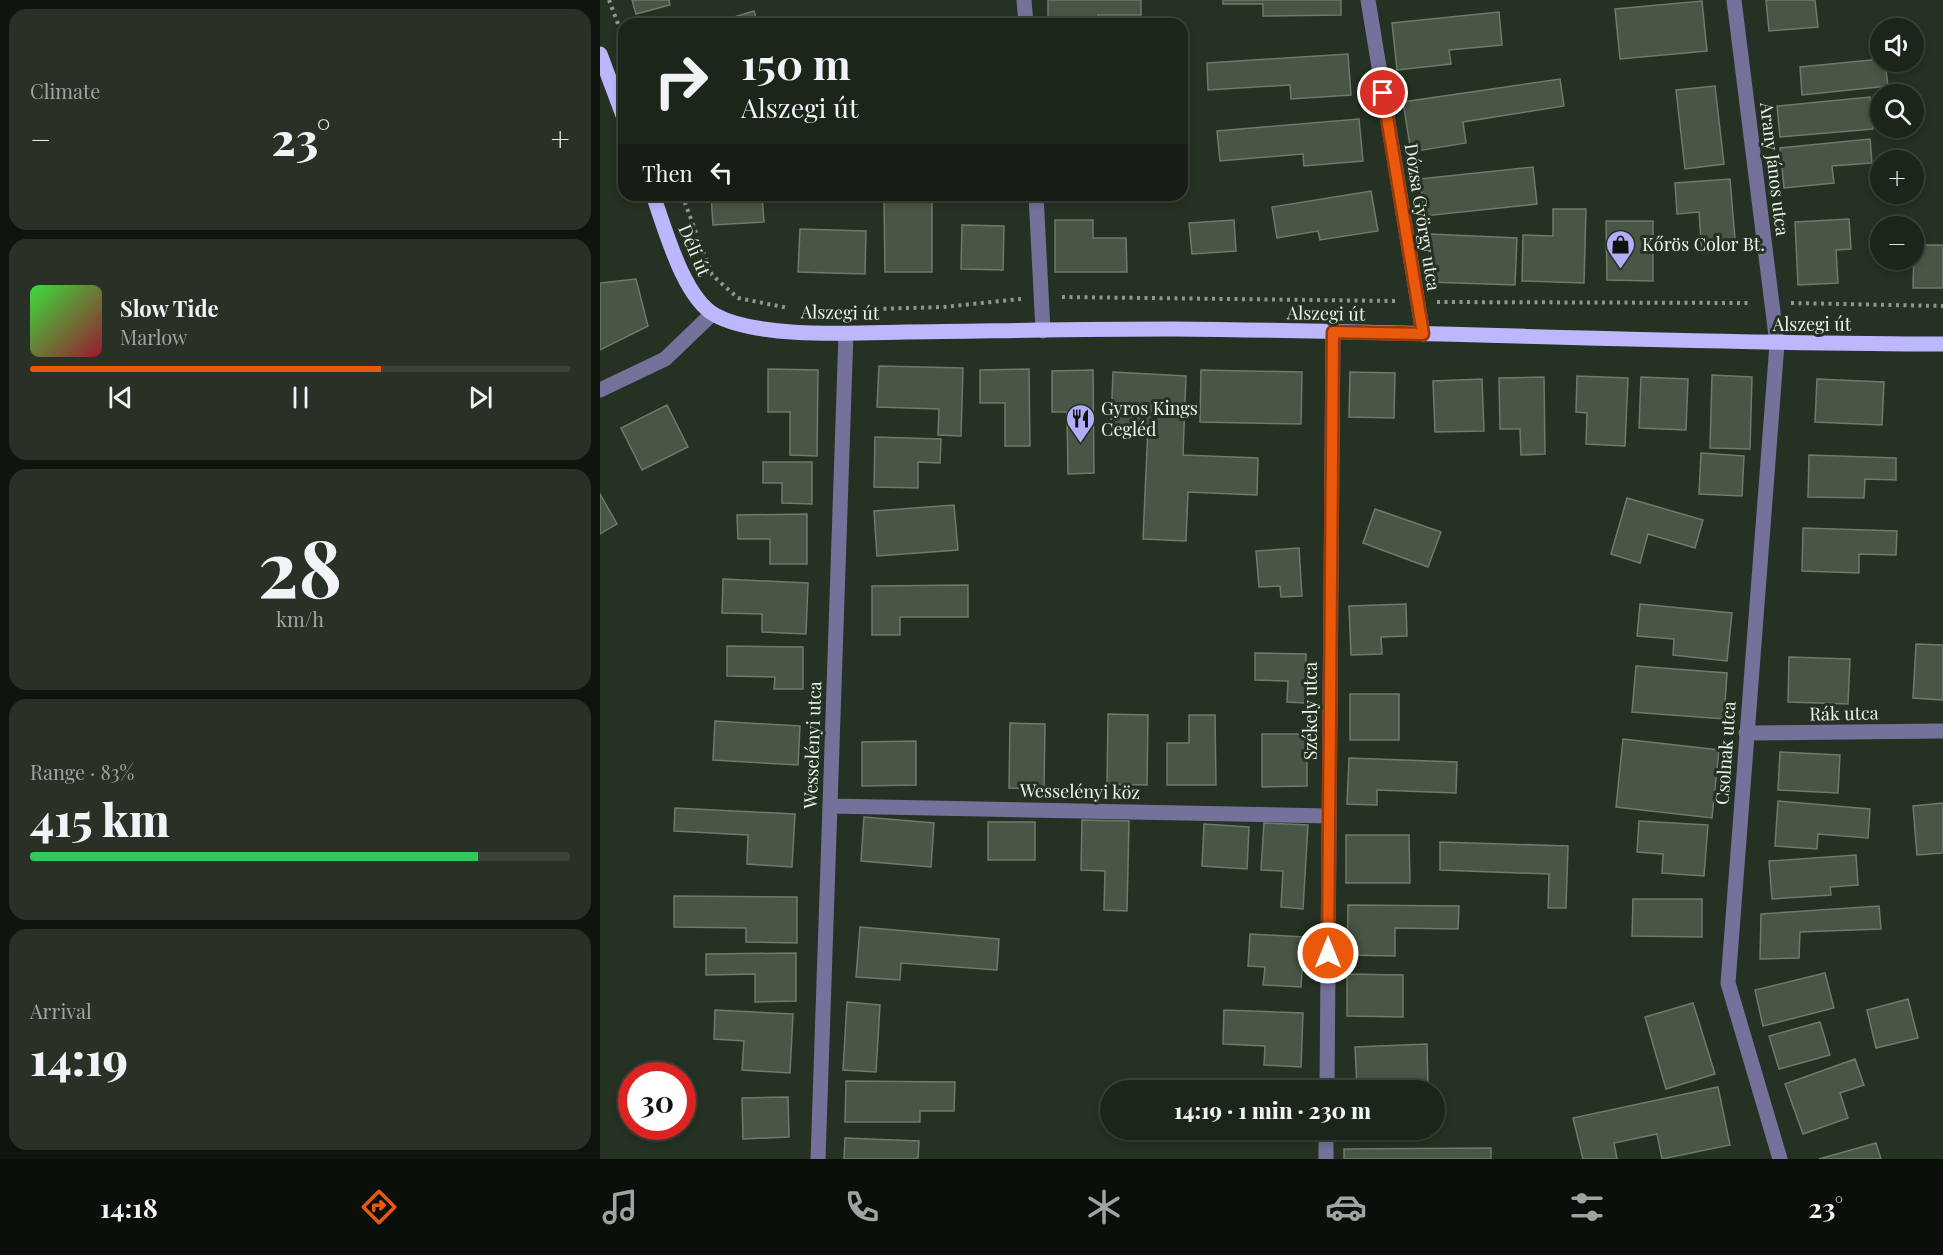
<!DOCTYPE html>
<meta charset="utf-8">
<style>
:root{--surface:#1c251a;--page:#293127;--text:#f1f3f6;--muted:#a0a5a2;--line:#3a4239;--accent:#ea580c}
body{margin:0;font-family:"Playfair Display",serif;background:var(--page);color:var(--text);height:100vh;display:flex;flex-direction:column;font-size:22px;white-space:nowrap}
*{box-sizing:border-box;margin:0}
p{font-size:20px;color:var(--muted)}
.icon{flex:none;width:33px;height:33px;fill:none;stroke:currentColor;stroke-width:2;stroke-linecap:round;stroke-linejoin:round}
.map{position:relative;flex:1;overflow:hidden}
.sheet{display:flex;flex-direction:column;gap:9px;padding:9px;background:#0f140e;width:600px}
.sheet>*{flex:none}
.guide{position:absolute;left:18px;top:18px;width:570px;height:183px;border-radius:18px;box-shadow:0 3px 9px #0003,0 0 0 2px var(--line);background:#1c251a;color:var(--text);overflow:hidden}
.buttons{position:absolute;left:1270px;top:18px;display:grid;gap:12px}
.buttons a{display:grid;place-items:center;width:54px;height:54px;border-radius:50%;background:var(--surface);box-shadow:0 3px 9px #0003,0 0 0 2px var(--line);font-size:30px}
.speed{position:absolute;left:18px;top:1062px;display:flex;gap:12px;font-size:30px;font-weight:700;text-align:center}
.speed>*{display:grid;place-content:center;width:78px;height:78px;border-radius:50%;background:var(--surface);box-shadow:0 3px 9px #0003,0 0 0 2px var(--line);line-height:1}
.speed .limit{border:9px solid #d22;background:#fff;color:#111}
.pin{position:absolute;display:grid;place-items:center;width:51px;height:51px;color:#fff;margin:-26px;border:3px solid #fff;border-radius:50%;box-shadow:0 2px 6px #0007}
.me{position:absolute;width:66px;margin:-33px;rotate:0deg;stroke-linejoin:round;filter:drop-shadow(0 0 4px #0008)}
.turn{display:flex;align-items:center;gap:21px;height:126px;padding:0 24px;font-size:27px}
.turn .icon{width:78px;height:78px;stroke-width:2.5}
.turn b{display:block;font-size:42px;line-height:51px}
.then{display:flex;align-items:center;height:57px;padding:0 24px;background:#0003;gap:12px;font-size:22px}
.big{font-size:45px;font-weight:800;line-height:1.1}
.sheet .card{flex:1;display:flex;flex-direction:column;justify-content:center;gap:9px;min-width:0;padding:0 21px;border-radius:18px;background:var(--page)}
.sheet .dial{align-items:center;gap:0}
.dial b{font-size:78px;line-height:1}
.song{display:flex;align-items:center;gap:18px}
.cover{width:72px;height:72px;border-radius:9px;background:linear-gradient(135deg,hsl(120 70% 55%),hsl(350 70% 35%))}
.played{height:6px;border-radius:3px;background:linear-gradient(90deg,var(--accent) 65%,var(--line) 65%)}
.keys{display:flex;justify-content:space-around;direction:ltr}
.heat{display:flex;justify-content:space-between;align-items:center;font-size:33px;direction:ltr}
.charge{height:9px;border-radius:4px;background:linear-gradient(90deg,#34c759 83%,var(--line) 0)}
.trip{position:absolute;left:500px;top:1080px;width:345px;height:60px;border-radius:30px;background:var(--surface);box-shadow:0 3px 9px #0003,0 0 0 2px var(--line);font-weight:800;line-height:60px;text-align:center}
.dock{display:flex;height:96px;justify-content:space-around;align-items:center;background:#0b0f0a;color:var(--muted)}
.dock .icon{width:42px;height:42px}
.dock .on{color:var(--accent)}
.dock b{font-size:27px;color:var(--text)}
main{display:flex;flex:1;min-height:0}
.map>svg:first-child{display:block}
</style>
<main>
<section class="sheet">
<div class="card"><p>Climate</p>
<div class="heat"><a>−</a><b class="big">23°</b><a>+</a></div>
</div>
<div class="card">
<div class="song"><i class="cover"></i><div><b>Slow Tide</b><p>Marlow</p></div></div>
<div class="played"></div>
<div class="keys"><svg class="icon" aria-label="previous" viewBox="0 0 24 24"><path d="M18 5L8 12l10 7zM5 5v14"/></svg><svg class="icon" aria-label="pause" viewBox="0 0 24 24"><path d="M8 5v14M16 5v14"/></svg><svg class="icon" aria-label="next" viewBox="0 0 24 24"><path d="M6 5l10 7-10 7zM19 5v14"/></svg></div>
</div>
<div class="card dial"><b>28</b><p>km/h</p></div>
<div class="card"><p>Range · 83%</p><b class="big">415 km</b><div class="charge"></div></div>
<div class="card"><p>Arrival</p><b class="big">14:19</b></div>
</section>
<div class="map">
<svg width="1343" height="1159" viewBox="0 0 1343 1159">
<rect width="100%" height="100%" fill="#253122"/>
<path fill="#495645" stroke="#6e7b6a" stroke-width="1.5" d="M 32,0 L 69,0 L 70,5 L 36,14 Z
M 448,0 L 541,0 L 541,15 L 498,15 L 499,24 L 448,24 Z
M 623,0 L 741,0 L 741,15 L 663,16 L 663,4 L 623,4 Z
M 1166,0 L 1215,0 L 1218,27 L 1169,31 Z
M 1102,1 L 1107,51 L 1020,59 L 1015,9 Z
M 154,11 L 158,24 L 111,24 Z
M 899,12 L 902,45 L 849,50 L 851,64 L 797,70 L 792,23 Z
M 748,54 L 751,95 L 691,99 L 690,85 L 608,90 L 607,63 Z
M 1281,59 L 1281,62 L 1285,62 L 1288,86 L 1202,95 L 1200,67 Z
M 960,79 L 964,106 L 863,122 L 866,143 L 811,152 L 803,102 Z
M 1115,86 L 1124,164 L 1085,169 L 1076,90 Z
M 1270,97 L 1273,129 L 1180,137 L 1177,106 Z
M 759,119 L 763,161 L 704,166 L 703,154 L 620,161 L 617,131 Z
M 1270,139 L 1272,163 L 1232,166 L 1234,183 L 1184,188 L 1180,148 Z
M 582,145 L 586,145 L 587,171 L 582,172 Z
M 933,167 L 937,204 L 824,216 L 820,179 Z
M 1130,179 L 1136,251 L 1102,253 L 1099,212 L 1077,214 L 1075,183 Z
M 771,191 L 778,231 L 720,240 L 718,231 L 677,238 L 672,207 Z
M 111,195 L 162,195 L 164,222 L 113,225 Z
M 284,202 L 332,202 L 332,272 L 285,272 Z
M 953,209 L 986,209 L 984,283 L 922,281 L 923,235 L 953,236 Z
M 1249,219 L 1251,249 L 1236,250 L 1238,283 L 1198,285 L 1195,222 Z
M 455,220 L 493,220 L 493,238 L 526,238 L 527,272 L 455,272 Z
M 634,220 L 636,251 L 592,254 L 589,223 Z
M 1006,221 L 1053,221 L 1053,281 L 1007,280 Z
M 362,225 L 404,226 L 403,270 L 361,269 Z
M 200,229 L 266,231 L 265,274 L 198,272 Z
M 830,234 L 917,238 L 915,285 L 828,282 Z
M 1314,245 L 1343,245 L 1343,288 L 1313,288 Z
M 36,279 L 48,326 L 0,350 L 0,283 Z
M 279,366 L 363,368 L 361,436 L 338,435 L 339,409 L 277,407 Z
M 168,369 L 218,370 L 217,456 L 190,455 L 190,412 L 168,412 Z
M 429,369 L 430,446 L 405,446 L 405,403 L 380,403 L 380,370 Z
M 493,370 L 494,473 L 468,474 L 467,412 L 452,412 L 452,371 Z
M 601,370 L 702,372 L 701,424 L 600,422 Z
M 513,372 L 586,376 L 583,455 L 658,458 L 657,495 L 588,492 L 586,541 L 543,539 L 548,427 L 511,425 Z
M 750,372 L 795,373 L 794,418 L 749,417 Z
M 1112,375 L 1152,377 L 1150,449 L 1110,448 Z
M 977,376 L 1028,378 L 1025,446 L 986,444 L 987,413 L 976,412 Z
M 944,377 L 945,454 L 921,455 L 920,429 L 900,429 L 899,378 Z
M 1041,377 L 1088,379 L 1086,430 L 1039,428 Z
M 882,379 L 884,431 L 835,432 L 833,381 Z
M 1217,379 L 1284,382 L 1282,425 L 1215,422 Z
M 67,405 L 88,447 L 42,470 L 21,428 Z
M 275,437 L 341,439 L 340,463 L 318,462 L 318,488 L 274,487 Z
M 1101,453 L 1144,456 L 1142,496 L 1099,494 Z
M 1209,455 L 1296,458 L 1296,480 L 1265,479 L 1264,498 L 1208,497 Z
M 163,462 L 212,462 L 212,504 L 182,503 L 182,483 L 163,483 Z
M 0,494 L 17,524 L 0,534 Z
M 1027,498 L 1103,520 L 1095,548 L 1048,534 L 1040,563 L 1011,554 Z
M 354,505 L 358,550 L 277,556 L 274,511 Z
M 775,509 L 841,532 L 828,567 L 763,543 Z
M 207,514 L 207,564 L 170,564 L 170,539 L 138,539 L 137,515 Z
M 1203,528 L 1297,531 L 1296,555 L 1259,554 L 1259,573 L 1202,571 Z
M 699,548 L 702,596 L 681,597 L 680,586 L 659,587 L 656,551 Z
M 123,579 L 208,583 L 206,634 L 162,632 L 162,614 L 122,613 Z
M 368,585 L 368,617 L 300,617 L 300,635 L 272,635 L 272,586 Z
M 806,604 L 807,636 L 781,637 L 782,654 L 751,655 L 749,606 Z
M 1040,604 L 1132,613 L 1127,661 L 1073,655 L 1074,639 L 1037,636 Z
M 1316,644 L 1343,645 L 1343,700 L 1313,698 Z
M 127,646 L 203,647 L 203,689 L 174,689 L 175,677 L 127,676 Z
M 655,653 L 706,654 L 705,703 L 687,702 L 688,681 L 655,680 Z
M 1189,657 L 1250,659 L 1248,704 L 1188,702 Z
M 1036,666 L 1127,673 L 1124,719 L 1032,712 Z
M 750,694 L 799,694 L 799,740 L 750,740 Z
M 508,714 L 548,715 L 547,785 L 507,784 Z
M 589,715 L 615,715 L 616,785 L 567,785 L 567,743 L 589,743 Z
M 115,721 L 200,726 L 198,765 L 113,760 Z
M 410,723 L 445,724 L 444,789 L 409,788 Z
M 662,734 L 707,734 L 707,786 L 662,787 Z
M 1023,739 L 1119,750 L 1112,818 L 1016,807 Z
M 316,741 L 316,785 L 262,786 L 262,742 Z
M 1180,752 L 1240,755 L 1238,793 L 1178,790 Z
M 749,758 L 857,762 L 856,793 L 777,790 L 777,805 L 747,804 Z
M 1178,801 L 1270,809 L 1268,838 L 1218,834 L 1217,849 L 1175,846 Z
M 1343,803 L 1343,853 L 1317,855 L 1313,806 Z
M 75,808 L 195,814 L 192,867 L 147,864 L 148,835 L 74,831 Z
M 264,817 L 334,823 L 331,867 L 261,861 Z
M 482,820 L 529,821 L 527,911 L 504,910 L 505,871 L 481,870 Z
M 1039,821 L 1108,825 L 1104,876 L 1062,873 L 1063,854 L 1037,852 Z
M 388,822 L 435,822 L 435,860 L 388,860 Z
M 664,823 L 708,825 L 703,909 L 681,907 L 683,871 L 661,870 Z
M 604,824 L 649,827 L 647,869 L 602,866 Z
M 746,835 L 809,835 L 810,883 L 746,883 Z
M 840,842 L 968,846 L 966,908 L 948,908 L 949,874 L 840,870 Z
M 1256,855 L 1258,885 L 1230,887 L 1231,895 L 1172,899 L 1169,861 Z
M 74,896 L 197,897 L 197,943 L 146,942 L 146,928 L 74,927 Z
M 1033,899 L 1102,899 L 1102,937 L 1032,936 Z
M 748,905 L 859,906 L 858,929 L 795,928 L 795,956 L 747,955 Z
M 1279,906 L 1281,929 L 1200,932 L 1199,958 L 1160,959 L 1161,914 Z
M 260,927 L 399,939 L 397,970 L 301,963 L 300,980 L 256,977 Z
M 650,934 L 704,937 L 701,987 L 663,985 L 665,967 L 648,966 Z
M 196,953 L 196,1001 L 155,1002 L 155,974 L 106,975 L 106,954 Z
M 1225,973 L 1234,1008 L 1163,1026 L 1155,990 Z
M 747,974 L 803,975 L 803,1017 L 747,1016 Z
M 1308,999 L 1318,1038 L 1276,1048 L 1267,1010 Z
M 247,1002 L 280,1005 L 276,1072 L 243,1070 Z
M 1093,1003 L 1115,1074 L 1066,1089 L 1045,1017 Z
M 115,1010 L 193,1014 L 190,1073 L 142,1070 L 144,1041 L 114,1039 Z
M 624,1010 L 703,1013 L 701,1067 L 664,1065 L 665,1046 L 623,1044 Z
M 1220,1022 L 1230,1055 L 1179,1069 L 1169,1036 Z
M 827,1044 L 828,1086 L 757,1088 L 755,1047 Z
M 1255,1059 L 1264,1085 L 1240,1093 L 1248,1118 L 1203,1134 L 1185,1084 Z
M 246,1081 L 355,1082 L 354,1111 L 320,1111 L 320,1122 L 245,1122 Z
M 645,1084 L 704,1087 L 704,1090 L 645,1090 Z
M 1118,1087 L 1130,1145 L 1062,1159 L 1057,1134 L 1014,1143 L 1017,1159 L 983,1159 L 973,1118 Z
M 188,1097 L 189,1137 L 143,1139 L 142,1098 Z
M 666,1130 L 702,1130 L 702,1135 L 666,1134 Z
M 245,1138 L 319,1141 L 318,1159 L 244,1159 Z
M 1276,1143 L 1281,1159 L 1219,1159 Z
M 891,1148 L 891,1159 L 744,1159 L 744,1149 Z"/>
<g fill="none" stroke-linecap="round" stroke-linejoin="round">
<path stroke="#8f988c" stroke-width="4" stroke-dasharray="3 4.5" stroke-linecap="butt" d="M 9,0 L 24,40
M 82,195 L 112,275 L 138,298 L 188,308
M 462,297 L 796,301
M 837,302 L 1150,303
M 1191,303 L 1343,306
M 276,309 L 343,307 L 421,299"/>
<path stroke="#74719b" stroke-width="15" d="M 424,0 L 426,24
M 768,0 L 823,334
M 1134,0 L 1177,344 L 1128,983 L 1180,1159
M 436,195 L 443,331
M 0,390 L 65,359 L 112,314
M 1146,733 L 1343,731
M 230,806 L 729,816
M 727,1090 L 733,332
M 218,1159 L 246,333
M 726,1159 L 726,1130"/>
<path stroke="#bdb8fd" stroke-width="15" d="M 0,54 L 24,118
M 53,195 C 65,228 83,297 115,315 C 159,339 254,333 305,332 C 394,331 484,329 573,329 C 830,331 1086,344 1343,344"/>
</g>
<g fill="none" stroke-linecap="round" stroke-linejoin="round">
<defs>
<path id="route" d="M 728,953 L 733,332 L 823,334 L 783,93"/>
</defs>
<use href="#route" stroke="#983908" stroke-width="15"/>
<use href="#route" stroke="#ea580c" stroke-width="10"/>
</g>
<defs>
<symbol id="shop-pin" viewBox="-11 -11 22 30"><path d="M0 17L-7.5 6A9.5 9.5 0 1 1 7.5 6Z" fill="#b3adf9" stroke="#253122"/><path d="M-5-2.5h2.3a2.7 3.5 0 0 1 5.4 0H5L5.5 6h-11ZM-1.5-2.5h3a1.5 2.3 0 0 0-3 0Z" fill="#111"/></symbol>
<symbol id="restaurant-pin" viewBox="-11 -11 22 30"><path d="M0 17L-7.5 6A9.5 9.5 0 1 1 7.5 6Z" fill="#b3adf9" stroke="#253122"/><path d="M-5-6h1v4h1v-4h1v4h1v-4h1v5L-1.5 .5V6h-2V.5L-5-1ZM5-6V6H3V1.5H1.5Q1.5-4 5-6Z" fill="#111"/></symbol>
</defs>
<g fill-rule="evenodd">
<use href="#shop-pin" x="1004" y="228" width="33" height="45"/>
<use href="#restaurant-pin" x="464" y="402" width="33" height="45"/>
</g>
<g text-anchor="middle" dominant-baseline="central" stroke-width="6" stroke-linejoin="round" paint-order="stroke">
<g font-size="18" fill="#edf4ea" stroke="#253122">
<text transform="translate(1175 169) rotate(83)">Arany János utca</text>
<text transform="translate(823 217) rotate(81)">Dózsa György utca</text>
<text transform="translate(95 250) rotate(67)">Déli út</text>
<text transform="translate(240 312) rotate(1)">Alszegi út</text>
<text transform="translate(726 313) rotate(1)">Alszegi út</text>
<text x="1212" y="324">Alszegi út</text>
<text transform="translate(710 711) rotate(-90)">Székely utca</text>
<text transform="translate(1244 713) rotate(-1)">Rák utca</text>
<text transform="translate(212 745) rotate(-88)">Wesselényi utca</text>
<text transform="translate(1125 753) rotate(-86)">Csolnak utca</text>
<text transform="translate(480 791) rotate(1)">Wesselényi köz</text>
</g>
<g font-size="18" fill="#edf4ea" stroke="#253122" text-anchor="start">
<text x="1042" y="244">Kőrös Color Bt.</text>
<text x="501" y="408">Gyros Kings<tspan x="501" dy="21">Cegléd</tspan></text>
</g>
</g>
</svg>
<div class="buttons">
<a><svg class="icon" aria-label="sound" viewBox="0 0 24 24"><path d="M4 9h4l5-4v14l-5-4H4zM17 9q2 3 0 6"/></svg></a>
<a><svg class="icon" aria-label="search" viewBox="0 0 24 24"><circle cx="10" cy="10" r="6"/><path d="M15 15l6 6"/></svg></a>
<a>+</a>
<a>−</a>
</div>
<div class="speed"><div class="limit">30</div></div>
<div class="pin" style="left:783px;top:93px;background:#d93025"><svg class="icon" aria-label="arrive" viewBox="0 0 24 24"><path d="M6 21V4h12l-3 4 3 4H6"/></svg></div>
<svg class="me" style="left:728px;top:953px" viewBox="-20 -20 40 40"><circle r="17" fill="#ea580c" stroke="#fff" stroke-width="3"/><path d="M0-11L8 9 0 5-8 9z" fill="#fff"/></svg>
<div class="trip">14:19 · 1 min · 230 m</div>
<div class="guide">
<div class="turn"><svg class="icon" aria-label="right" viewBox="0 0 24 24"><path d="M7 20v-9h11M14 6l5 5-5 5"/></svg><div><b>150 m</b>Alszegi út</div></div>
<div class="then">Then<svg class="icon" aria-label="left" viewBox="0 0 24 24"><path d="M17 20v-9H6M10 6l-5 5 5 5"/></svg></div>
</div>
</div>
</main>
<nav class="dock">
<b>14:18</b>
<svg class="icon on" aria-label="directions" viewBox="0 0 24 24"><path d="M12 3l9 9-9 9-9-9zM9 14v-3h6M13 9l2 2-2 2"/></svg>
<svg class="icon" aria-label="music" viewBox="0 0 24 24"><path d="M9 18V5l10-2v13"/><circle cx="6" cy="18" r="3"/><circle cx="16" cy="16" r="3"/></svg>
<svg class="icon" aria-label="phone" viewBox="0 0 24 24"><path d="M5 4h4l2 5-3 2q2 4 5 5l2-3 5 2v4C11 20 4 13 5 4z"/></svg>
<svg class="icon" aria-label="climate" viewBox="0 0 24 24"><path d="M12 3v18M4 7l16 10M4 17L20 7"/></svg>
<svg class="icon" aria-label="car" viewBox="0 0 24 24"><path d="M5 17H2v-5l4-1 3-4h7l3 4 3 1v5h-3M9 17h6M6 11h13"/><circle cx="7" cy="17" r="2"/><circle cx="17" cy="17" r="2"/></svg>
<svg class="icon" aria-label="filters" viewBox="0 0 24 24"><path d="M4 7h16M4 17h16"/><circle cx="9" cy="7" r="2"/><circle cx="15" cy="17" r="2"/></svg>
<b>23°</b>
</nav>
